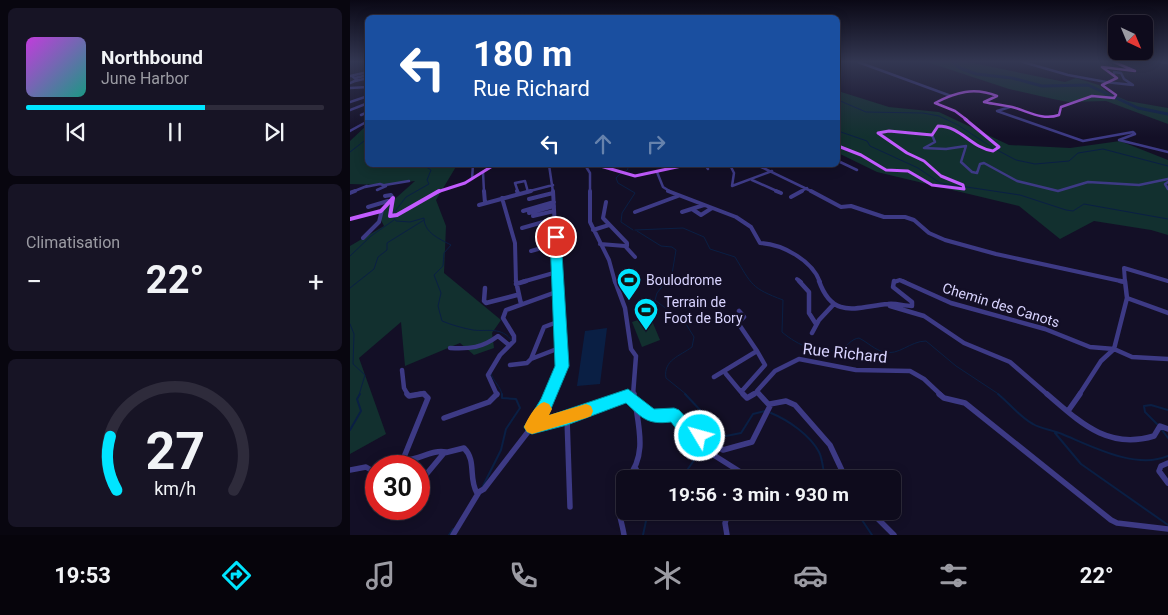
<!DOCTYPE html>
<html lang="fr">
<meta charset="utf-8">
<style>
:root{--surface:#0e0b1c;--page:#171425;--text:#f1f3f6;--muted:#9b9ba3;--line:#2e2b3b;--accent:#00e5ff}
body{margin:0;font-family:Roboto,sans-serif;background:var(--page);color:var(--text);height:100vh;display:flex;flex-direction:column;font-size:19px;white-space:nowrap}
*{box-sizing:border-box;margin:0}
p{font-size:16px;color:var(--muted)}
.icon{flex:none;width:28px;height:28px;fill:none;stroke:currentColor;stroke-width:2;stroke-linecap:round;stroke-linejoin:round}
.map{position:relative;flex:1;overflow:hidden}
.panel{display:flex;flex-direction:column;gap:8px;padding:8px;background:#08060f;width:350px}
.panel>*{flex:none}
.guide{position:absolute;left:15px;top:15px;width:475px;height:152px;border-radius:8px;box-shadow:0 2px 12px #0003,0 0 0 1px var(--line);background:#1a4fa0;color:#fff;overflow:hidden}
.needle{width:32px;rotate:136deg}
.buttons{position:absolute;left:758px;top:15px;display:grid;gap:10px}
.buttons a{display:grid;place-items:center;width:45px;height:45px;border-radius:8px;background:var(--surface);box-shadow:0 2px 12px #0003,0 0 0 1px var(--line);font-size:25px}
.speed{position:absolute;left:15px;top:455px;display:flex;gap:10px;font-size:25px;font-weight:700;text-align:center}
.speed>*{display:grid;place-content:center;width:65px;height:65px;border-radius:50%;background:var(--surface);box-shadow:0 2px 12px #0003,0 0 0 1px var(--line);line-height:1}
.speed .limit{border:8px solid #d22;background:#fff;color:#111}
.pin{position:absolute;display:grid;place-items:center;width:42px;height:42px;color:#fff;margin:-21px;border:2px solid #fff;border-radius:50%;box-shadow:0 1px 5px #0007}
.me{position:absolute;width:55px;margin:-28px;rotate:307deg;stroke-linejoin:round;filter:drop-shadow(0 0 4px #0008)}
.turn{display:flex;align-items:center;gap:18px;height:105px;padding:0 25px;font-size:22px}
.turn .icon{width:65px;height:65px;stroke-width:2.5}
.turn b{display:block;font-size:35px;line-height:42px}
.lanes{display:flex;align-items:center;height:48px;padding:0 25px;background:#0003;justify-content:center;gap:25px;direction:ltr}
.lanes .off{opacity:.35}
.big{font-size:38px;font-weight:700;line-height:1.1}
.panel .card{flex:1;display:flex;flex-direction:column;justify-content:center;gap:8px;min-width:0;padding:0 18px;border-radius:8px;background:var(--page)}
.panel .dial{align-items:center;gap:0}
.dial svg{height:130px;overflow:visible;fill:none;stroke:var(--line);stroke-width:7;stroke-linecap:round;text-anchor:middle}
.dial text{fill:var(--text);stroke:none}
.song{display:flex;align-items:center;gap:15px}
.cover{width:60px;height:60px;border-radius:8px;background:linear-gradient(135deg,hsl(290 70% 55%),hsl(170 70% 35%))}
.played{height:5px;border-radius:2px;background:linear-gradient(90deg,var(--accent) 60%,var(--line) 60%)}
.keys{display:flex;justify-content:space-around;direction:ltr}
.heat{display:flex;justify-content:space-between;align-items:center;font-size:28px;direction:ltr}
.trip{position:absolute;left:266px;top:470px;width:285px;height:50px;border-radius:8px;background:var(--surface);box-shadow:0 2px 12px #0003,0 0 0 1px var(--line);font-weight:700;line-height:50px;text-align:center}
.dock{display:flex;height:80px;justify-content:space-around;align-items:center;background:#06040b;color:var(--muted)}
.dock .icon{width:35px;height:35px}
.dock .on{color:var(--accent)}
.dock b{font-size:22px;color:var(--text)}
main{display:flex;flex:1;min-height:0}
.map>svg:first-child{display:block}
</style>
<main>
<section class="panel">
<div class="card">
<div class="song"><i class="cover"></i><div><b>Northbound</b><p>June Harbor</p></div></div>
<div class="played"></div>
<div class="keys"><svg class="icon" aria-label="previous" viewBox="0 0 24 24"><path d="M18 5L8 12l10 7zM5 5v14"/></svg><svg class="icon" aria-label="pause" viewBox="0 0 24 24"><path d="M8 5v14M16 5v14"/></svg><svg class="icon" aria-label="next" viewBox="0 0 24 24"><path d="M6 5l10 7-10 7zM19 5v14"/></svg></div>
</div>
<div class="card"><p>Climatisation</p>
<div class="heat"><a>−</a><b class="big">22°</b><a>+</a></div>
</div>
<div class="card dial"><svg viewBox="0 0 100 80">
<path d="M14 69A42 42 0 1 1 86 69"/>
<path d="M14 69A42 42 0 0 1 10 36" stroke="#00e5ff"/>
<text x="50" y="56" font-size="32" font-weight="700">27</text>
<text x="50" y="72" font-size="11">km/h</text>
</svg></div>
</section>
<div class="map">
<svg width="818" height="535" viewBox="0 0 818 535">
<rect width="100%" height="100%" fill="#130f26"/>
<path fill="#12302f" d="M 577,62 L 618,62 L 715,82 L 726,78 L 749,85 L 757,92 L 778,101 L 818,108 L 818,124 L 756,101 L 718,102 L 703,99 L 659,89 Z
M 488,91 L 539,107 L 589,112 L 659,145 L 720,148 L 770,141 L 818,160 L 818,235 L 801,230 L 744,221 L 710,239 L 669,206 L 527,172 L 488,153 Z
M 17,125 L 18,165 L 107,165 L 86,200 L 96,226 L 94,273 L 151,320 L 142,333 L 144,348 L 124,355 L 110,343 L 55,366 L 51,322 L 9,358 L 36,434 L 0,454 L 0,246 L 34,226 L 28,214 L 65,181 L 31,185 L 0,184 L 0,141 Z
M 300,316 L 310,340 L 292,347 L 282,322 Z"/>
<path fill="#0a1f44" d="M 257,328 L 250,384 L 227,386 L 235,331 Z"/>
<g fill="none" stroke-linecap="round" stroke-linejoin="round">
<path stroke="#0a1f44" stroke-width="1" d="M 14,62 L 14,67 L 18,68
M 488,100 L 516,112 L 573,113 L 589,116 L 608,125 L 643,148
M 488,131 L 517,141 L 520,146 L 568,168 L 590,183 L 670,195 L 716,210 L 723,211 L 734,204 L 818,219
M 647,150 L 666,160 L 685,164 L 719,161 L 728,153 L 753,149 L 818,166
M 0,152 L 18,138
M 275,172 L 278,169 L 277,165
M 271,173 L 266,178 L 268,183 L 285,193 L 272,213 L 271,222 L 283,230
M 43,214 L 56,197 L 79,184 L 77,180 L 81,170 L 73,165
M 44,218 L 46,221 L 60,222 L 74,218 C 74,233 90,239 101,245 L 94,253 L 93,266 L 84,275 L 91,293 L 88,306 L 92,321 C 102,325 112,328 123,330 C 137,332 152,326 162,341
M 285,230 L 333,228 L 354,237 L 360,249 L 385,257 C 402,285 401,288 433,300 L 432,332 C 447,345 472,357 492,348 C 499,345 501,339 509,338 C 517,342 525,350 534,352 C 549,356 560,341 576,341 L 606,366 L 650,395
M 287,231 L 311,246 L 322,247 L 326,250 L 322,274 L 307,293 L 305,300 L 336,324 L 344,337 L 342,347 C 330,356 313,360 316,378 L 337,395
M 0,256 L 21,236 L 44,220
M 0,288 L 24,269 L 28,257 L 37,250 L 37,243 L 74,220
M 0,324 L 4,334 L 3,364 L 15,375 L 9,395
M 141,373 C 143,382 151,386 152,395"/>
<path stroke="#0a1f44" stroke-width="2" d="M 335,394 L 352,412 L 356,428 L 376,436 L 391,433 L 403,414 L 415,411
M 648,394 C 659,403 670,417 683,424 C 691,429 703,430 712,434 C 741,446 786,470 818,456
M 421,413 C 438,420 460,435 469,452 C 473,460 473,470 475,479
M 807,424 L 795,412 L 794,406 L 801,405 L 818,410
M 0,430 L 11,411 L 7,399 L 10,394
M 812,430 L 818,438
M 705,433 L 731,464 L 818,525
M 355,437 L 356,429
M 331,479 L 349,453 L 353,441
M 132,488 L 151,450 L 156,429 L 170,408 L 166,399 L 152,398 L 152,394
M 506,511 L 522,535
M 99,535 L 103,529
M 293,535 L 296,521 L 304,511"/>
<path stroke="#0a1f44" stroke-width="3" d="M 603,62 L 610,68 L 626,74 L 662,78 L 692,86 L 738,85 L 788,108 L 818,114"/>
<path stroke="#3d3a85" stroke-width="2.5" d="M 508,62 L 601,96
M 673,62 L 718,75 L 756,82
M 811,62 L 818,63
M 0,76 L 18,72
M 5,78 L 18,75
M 5,81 L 18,78
M 755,82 L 783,85 L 774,79 L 771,73 L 764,72 L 764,76
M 0,83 L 7,80 L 2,76
M 0,88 L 18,87
M 0,102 L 18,96
M 660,107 L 647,111 L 733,141 L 783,132 L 785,134 L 769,140 L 818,152
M 0,110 L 18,103
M 11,115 L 18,112
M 0,131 L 18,121
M 582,135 L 585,142 L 574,148 L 596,149 L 616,146 L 611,162 L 622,172 L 627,173 L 630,164 L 634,163 L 667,181 L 708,191 L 738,182 L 789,185 L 818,179
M 488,161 L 507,170
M 199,165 L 203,192
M 235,165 L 240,173 L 240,192
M 355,165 L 358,169
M 380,165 L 384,173 L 382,186 L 422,171
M 407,165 L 463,192
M 133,172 L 134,192
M 307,172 L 313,187 L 321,192
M 122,179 L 123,165
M 402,180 L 429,192
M 818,182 L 815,184 L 818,189
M 35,185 L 59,181
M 15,187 L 30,184 L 36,186 L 27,190
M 2,192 L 17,186
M 168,192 L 165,183 L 175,181 L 178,192
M 176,192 L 203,185
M 450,192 L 457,188"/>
<path stroke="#3d3a85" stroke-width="4" d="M 134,191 L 135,203
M 167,191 L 168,193
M 203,191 L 208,282
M 240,191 L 240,222 L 259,260 L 265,282
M 318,191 L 386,217 L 401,227 L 410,243 C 432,244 462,260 470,282
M 426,191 L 431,193
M 461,191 L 491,207 L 501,206 L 534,217 L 555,217 L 564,220 L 579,233 L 595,240 L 646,254 L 775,282
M 0,193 L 5,191
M 35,196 L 41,195 L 43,198
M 441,197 L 452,191
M 152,198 L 165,243 L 166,282
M 179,199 L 203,193
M 256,202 L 253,218 L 277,243 L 277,246
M 129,205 L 181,191
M 18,207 L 38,201
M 342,209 L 351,215 L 362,208
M 173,211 L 204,202
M 285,212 L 328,196
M 332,212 L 354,205
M 179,213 L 204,206
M 183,216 L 204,211
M 172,228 L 204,219
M 243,230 L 259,225
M 13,238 L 29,222 L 32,210
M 193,240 L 205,237
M 250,244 L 275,246 L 285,257
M 181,251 L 206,244
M 447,279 L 451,282
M 172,282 L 207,272
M 544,282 L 550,280 L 555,282
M 775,282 L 774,268 L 818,281"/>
<path stroke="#3d3a85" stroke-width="4.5" d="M 166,281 L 171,304
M 265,281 L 275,308 L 281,349 L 286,356 L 283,395
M 449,281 L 459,292 L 459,313 L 466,324
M 469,281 C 483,320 506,307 538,304 C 546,303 554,306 562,306 L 562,302 L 543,287 L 544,281
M 552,281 L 601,303 L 695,329 L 740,347 L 764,349 L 777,298 L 775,281
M 770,281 L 775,282
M 166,284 L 176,281
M 135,288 L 134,301 L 136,303 L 167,295
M 777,298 L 818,313
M 540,306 L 574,316 L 614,343 L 660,362 L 698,395
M 389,311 L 394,317 L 388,323 L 407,351
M 210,321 L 194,327 L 181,359 L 212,347
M 462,333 L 469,320 L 484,304
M 100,348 C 120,349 132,348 148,336 L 159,345
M 160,365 L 177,363 L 181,359
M 52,370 L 54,388 L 58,395
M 376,374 L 391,392
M 364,377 L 407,351 L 415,365 L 391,392 L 394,395
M 65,395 L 74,393 L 75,395
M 147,395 L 138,375 L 150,355 L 164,341 L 164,336 L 153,318 L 156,310 L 209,291
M 200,395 L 210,374 L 212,347 L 208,281
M 402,395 L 407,392
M 410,395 L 407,391 L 425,371 L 449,359 L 506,370 L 560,371 L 574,379 L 591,395
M 729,395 L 751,361 L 764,349 L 782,357 L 818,359"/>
<path stroke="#3d3a85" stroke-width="5.5" d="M 57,394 L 59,396 L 71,394
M 74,394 L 78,398 L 54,457 L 56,460 C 70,460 82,449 96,452
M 393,394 L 397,398 L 404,394
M 589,394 L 594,398 L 615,403 L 761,520 L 767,523 L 818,529
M 697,394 C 730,422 757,450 804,436 L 810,426 L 818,429
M 281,397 L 284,394
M 420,404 L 436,401 L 445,405 L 480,445 L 496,479
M 718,411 L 730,394
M 94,418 L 139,402 L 147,394
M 217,418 L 220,507
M 182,427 L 217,418 L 278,395 C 297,412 297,418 324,415 L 337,430 L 373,450 L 402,442 L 420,406 L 409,394
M 360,442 L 362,454 L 389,471 L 390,479
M 818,463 L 811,466 L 809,471 L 818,483
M 286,469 L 289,475 L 294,475
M 0,470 L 16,467 L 26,473
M 277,479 C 297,456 289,429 285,401
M 520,479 L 527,479
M 69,483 L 94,453 L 114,448 C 127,461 118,478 127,493 L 134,489 L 191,415 L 201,394
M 520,511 L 544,535
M 103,535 L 129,492
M 274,535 C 271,515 261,499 275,481
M 377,535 L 375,523 L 379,511"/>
<path stroke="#c25bff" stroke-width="2.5" d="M 617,120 L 605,111 L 585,103 C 606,92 624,87 647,96 L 634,102 C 643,104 653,105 662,107 C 678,111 692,121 709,115 L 711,107 L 742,96 L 764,98 L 766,95 L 752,85 L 767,78 L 752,67 L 785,71 L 764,62"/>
<path stroke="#c25bff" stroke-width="3" d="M 488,146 L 511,155 L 536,170 L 558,171 L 582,185 L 614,189 L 613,185 L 591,176 L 574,161 L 557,153 L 528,133 L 539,131 L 582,135 L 588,126 C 611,126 621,148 643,151 L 649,147 L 615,119
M 247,165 L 285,176 L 336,165
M 87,192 L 115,183 L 144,165"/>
<path stroke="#c25bff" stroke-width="4" d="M 0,219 L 31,211 L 43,198 L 40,216 L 47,215 L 89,191"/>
</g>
<linearGradient id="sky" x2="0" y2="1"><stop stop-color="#0a0815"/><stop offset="0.45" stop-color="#333752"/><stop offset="1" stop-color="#333752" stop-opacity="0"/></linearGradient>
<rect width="818" height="137" fill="url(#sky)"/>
<path fill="#00e5ff" stroke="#0095a6" d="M 206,234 L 211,237 L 219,366 L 198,416 L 278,389 L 304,409 L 324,408 L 329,410 L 342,424 L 355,430 L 358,436 L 355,441 L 350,443 L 331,435 L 321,422 C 297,425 292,418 276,403 L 217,425 L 182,434 L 177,432 L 174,427 L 191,399 L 205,366 L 200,237 Z"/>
<path fill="#f59e0b" d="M 194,402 L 199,404 L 202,409 L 199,415 L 236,404 L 241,406 L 243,411 L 241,416 L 236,418 L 182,434 L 177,432 L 174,427 C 178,418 185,405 194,402 Z"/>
<defs>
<symbol id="stadium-pin" viewBox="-11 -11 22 30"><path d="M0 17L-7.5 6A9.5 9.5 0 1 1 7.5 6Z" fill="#00e5ff" stroke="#130f26"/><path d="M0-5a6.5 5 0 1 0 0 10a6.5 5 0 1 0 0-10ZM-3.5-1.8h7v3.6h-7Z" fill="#111"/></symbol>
</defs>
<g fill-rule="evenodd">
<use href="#stadium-pin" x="265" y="266" width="28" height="38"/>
<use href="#stadium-pin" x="282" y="296" width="28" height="38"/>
</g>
<g text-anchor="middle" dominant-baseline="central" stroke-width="5" stroke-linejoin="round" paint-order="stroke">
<g font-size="14" fill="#d9d4ff" stroke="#130f26" text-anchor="start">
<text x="296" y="280">Boulodrome</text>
<text x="314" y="302">Terrain de<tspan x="314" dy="16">Foot de Bory</tspan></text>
</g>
<g font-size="14" fill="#d9d4ff" stroke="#130f26">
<text transform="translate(651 305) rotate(17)">Chemin des Canots</text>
</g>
<g font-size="16" fill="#d9d4ff" stroke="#130f26">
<text transform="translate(495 353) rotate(6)">Rue Richard</text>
</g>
</g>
</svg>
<div class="buttons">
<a><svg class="needle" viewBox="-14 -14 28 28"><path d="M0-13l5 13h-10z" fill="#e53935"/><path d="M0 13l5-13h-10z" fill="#9b9ba3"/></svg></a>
</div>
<div class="speed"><div class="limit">30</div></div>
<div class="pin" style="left:206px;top:237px;background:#d93025"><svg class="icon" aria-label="arrive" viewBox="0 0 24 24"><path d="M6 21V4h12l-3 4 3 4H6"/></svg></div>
<svg class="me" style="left:350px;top:436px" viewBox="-20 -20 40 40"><circle r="17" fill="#00e5ff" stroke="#fff" stroke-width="3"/><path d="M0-11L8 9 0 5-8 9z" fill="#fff"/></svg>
<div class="trip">19:56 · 3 min · 930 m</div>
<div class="guide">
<div class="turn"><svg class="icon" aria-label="left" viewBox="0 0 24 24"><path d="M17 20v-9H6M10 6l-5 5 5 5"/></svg><div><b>180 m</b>Rue Richard</div></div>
<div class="lanes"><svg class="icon" aria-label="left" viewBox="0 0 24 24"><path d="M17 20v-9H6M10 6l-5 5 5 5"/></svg><svg class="icon off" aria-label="ahead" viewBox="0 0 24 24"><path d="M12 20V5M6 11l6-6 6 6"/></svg><svg class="icon off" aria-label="right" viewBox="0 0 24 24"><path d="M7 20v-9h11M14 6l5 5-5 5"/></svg></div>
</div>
</div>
</main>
<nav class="dock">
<b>19:53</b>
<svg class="icon on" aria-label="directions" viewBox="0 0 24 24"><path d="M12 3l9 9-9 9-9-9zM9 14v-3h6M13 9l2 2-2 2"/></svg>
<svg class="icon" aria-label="music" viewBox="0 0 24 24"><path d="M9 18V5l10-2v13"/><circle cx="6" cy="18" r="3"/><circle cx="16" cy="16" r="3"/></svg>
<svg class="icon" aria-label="phone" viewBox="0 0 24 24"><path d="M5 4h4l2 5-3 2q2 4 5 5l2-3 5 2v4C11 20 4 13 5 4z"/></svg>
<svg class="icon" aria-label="climate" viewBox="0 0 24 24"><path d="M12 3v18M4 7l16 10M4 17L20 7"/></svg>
<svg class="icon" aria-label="car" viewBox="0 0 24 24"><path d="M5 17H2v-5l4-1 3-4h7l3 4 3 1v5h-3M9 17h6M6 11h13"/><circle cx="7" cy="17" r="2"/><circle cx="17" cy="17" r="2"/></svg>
<svg class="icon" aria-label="filters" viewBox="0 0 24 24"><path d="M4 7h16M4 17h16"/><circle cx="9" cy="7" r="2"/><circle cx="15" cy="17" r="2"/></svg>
<b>22°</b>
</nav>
